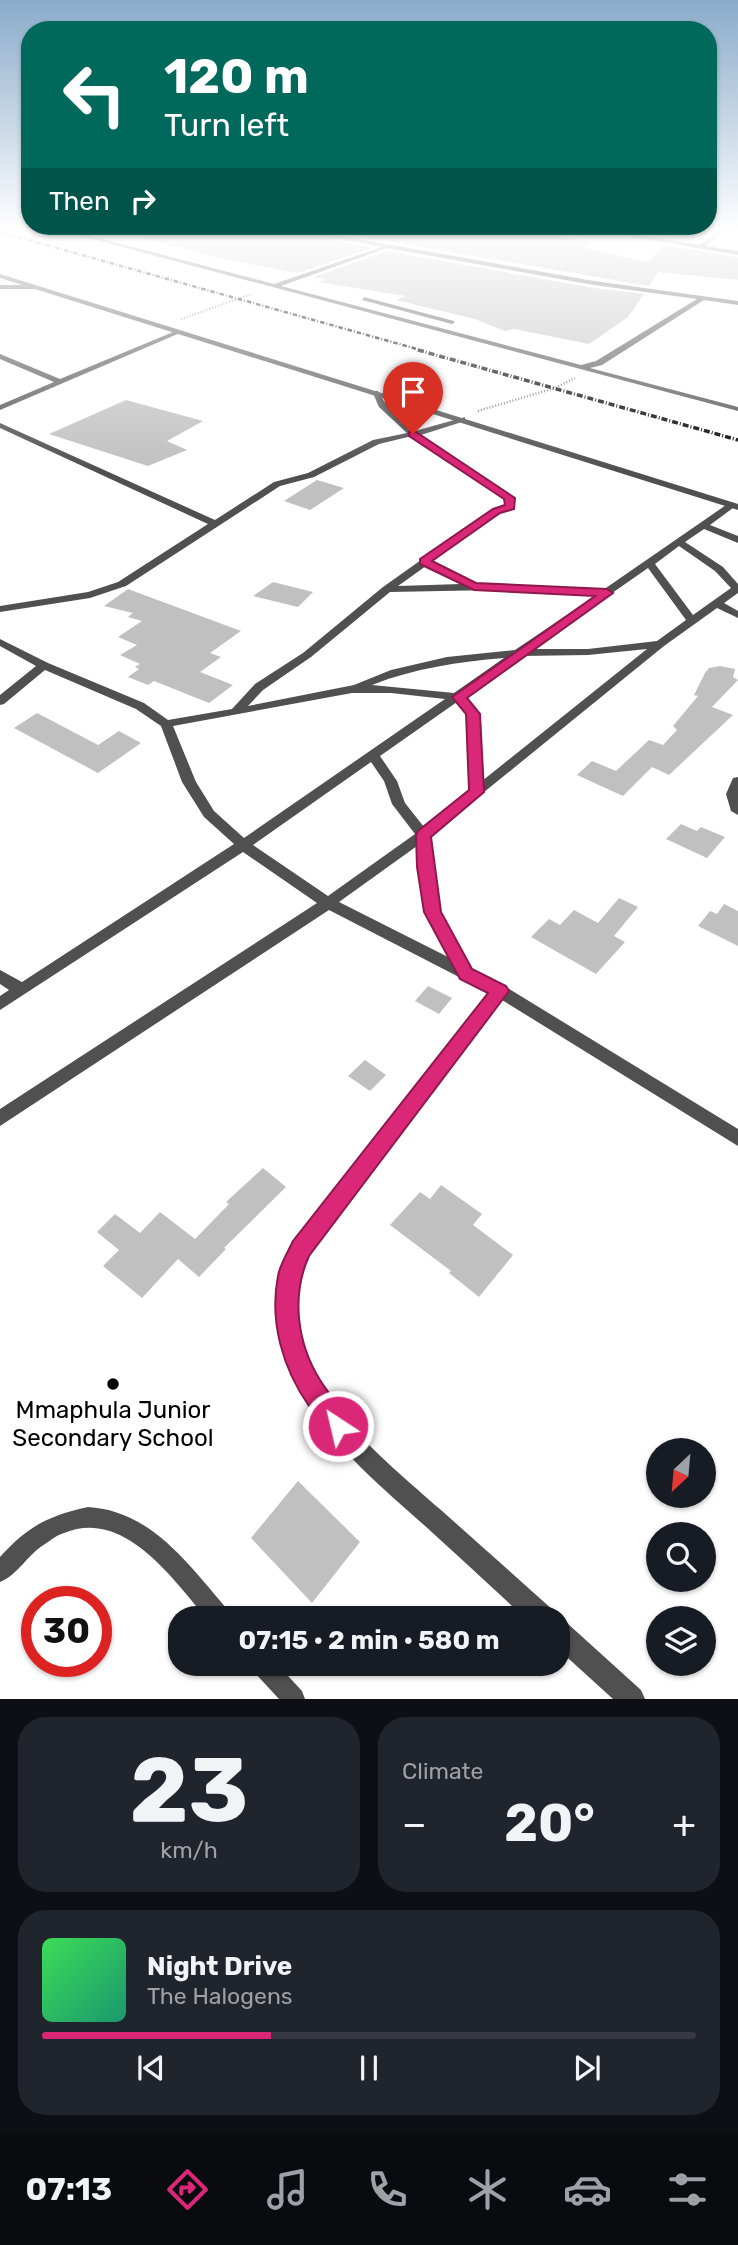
<!DOCTYPE html>
<meta charset="utf-8">
<style>
:root{--surface:#171b24;--page:#20242c;--text:#f1f3f6;--muted:#9ea1a6;--line:#363941;--accent:#db2777}
body{margin:0;font-family:Rubik,sans-serif;background:var(--page);color:var(--text);height:100vh;display:flex;flex-direction:column;font-size:26px;white-space:nowrap}
*{box-sizing:border-box;margin:0}
p{font-size:23px;color:var(--muted)}
.icon{flex:none;width:38px;height:38px;fill:none;stroke:currentColor;stroke-width:2;stroke-linecap:round;stroke-linejoin:round}
.map{position:relative;height:1699px;overflow:hidden}
.sheet{display:flex;flex-direction:column;gap:18px;padding:18px;background:#0d0f14;flex:1}
.sheet>*{flex:none}
.hud{position:absolute;left:21px;top:21px;width:696px;height:214px;border-radius:28px;box-shadow:0 2px 5px #0004;background:#00695c;color:#fff;overflow:hidden}
.needle{width:46px;rotate:206deg}
.fabs{position:absolute;left:646px;top:1438px;display:grid;gap:14px}
.fabs a{display:grid;place-items:center;width:70px;height:70px;border-radius:50%;background:var(--surface);box-shadow:0 2px 5px #0004;font-size:35px}
.speed{position:absolute;left:21px;top:1586px;display:flex;gap:14px;font-size:35px;font-weight:700;text-align:center}
.speed>*{display:grid;place-content:center;width:91px;height:91px;border-radius:50%;background:var(--surface);box-shadow:0 2px 5px #0004;line-height:1}
.speed .limit{border:10px solid #d22;background:#fff;color:#111}
.pin{position:absolute;display:grid;place-items:center;width:60px;height:60px;color:#fff;margin:-72px -30px;border-radius:50% 50% 50% 0;rotate:-45deg;box-shadow:0 0 7px #0007}
.pin .icon{rotate:45deg}
.me{position:absolute;width:77px;margin:-38px;rotate:325deg;stroke-linejoin:round;filter:drop-shadow(0 0 5px #0008)}
.turn{display:flex;align-items:center;gap:24px;height:147px;padding:0 28px;font-size:32px}
.turn .icon{width:91px;height:91px;stroke-width:2.5}
.turn b{display:block;font-size:49px;line-height:60px}
.then{display:flex;align-items:center;height:66px;padding:0 28px;background:#0003;gap:14px;font-size:26px}
.big{font-size:52px;font-weight:700;line-height:1.1}
.sheet .card{flex:1;display:flex;flex-direction:column;justify-content:center;gap:10px;min-width:0;padding:0 24px;border-radius:28px;background:var(--page)}
.sheet .dial{align-items:center;gap:0}
.dial b{font-size:91px;line-height:1}
.song{display:flex;align-items:center;gap:21px}
.cover{width:84px;height:84px;border-radius:10px;background:linear-gradient(135deg,hsl(130 70% 55%),hsl(160 70% 35%))}
.played{height:7px;border-radius:4px;background:linear-gradient(90deg,var(--accent) 35%,var(--line) 35%)}
.keys{display:flex;justify-content:space-around;direction:ltr}
.heat{display:flex;justify-content:space-between;align-items:center;font-size:38px;direction:ltr}
.sheet .tiles{flex:1;display:grid;gap:18px;grid-template-columns:1fr 1fr}
.card:last-child{grid-column:span 2}
.trip{position:absolute;left:168px;top:1606px;width:402px;height:70px;border-radius:28px;background:var(--surface);box-shadow:0 2px 5px #0004;font-weight:700;line-height:70px;text-align:center}
.tabs{display:flex;height:112px;justify-content:space-around;align-items:center;background:#090b0e;color:var(--muted)}
.tabs .icon{width:49px;height:49px}
.tabs .selected{color:var(--accent)}
.tabs b{font-size:32px;color:var(--text)}
.map>svg:first-child{display:block}
</style>
<div class="map">
<svg width="738" height="1699" viewBox="0 0 738 1699">
<rect width="100%" height="100%" fill="#fff"/>
<path fill="#c0c0c0" d="M 142,231 L 298,231 L 372,248 L 297,273 L 224,259 L 141,238 Z
M 329,231 L 521,231 L 596,242 L 584,248 L 649,262 L 663,245 L 738,257 L 738,280 L 658,272 L 649,286 Z
M 387,251 L 594,288 L 644,294 L 628,317 L 589,344 L 514,329 L 505,331 L 475,319 L 396,300 L 406,296 L 318,282 L 325,279 L 314,277 Z
M 126,400 L 203,421 L 167,441 L 187,450 L 148,466 L 49,434 Z
M 317,480 L 344,488 L 310,510 L 284,501 Z
M 273,582 L 313,592 L 298,607 L 253,596 Z
M 128,589 L 241,631 L 210,653 L 221,657 L 200,672 L 233,685 L 209,703 L 154,681 L 148,685 L 128,677 L 139,669 L 135,667 L 140,664 L 120,655 L 137,645 L 118,637 L 142,621 L 128,617 L 133,613 L 104,606 Z
M 720,666 L 735,669 L 733,677 L 738,680 L 712,707 L 733,715 L 669,775 L 652,767 L 623,796 L 577,775 L 592,761 L 616,771 L 649,740 L 663,745 L 677,730 L 673,726 L 698,696 L 694,695 L 705,673 L 709,668 Z
M 37,713 L 98,745 L 119,731 L 141,743 L 98,773 L 14,728 Z
M 681,824 L 697,831 L 701,827 L 725,837 L 707,858 L 666,839 Z
M 619,898 L 638,907 L 614,936 L 625,942 L 596,974 L 531,937 L 549,919 L 560,925 L 574,910 L 598,923 Z
M 724,904 L 738,911 L 738,946 L 698,926 L 710,911 L 717,914 Z
M 428,986 L 452,998 L 439,1014 L 415,1001 Z
M 365,1060 L 386,1075 L 370,1091 L 348,1076 Z
M 263,1168 L 286,1187 L 224,1248 L 226,1249 L 199,1277 L 178,1259 L 142,1298 L 103,1266 L 119,1250 L 97,1232 L 115,1214 L 140,1233 L 160,1212 L 195,1239 L 229,1204 L 226,1202 Z
M 441,1185 L 482,1214 L 473,1225 L 513,1255 L 479,1297 L 449,1273 L 451,1271 L 390,1225 L 420,1192 L 430,1199 Z
M 298,1481 L 360,1542 L 312,1603 L 251,1538 Z"/>
<g fill="none" stroke-linecap="round" stroke-linejoin="round">
<path stroke="#727272" stroke-width="2" stroke-dasharray="1 2" stroke-linecap="butt" d="M 181,319 L 252,294"/>
<path stroke="#727272" stroke-width="2.5" stroke-dasharray="1 2" stroke-linecap="butt" d="M 478,411 L 555,388 L 575,378"/>
<path fill="#505050" fill-rule="evenodd" d="M 88,1507 C 97,1508 107,1509 115,1512 C 164,1527 197,1575 229,1611 L 232,1619 L 207,1619 C 173,1579 124,1508 64,1533 C 57,1535 51,1540 45,1544 C 28,1554 18,1575 0,1582 L 0,1557 C 28,1526 48,1516 88,1507 Z
M 251,1664 L 277,1664 L 302,1691 L 305,1699 L 279,1699 L 254,1672 Z"/>
<path fill="#505050" fill-rule="evenodd" d="M 62,231 L 72,231 L 274,284 L 382,247 L 301,231 L 314,231 L 594,281 L 738,301 L 738,305 L 704,300 L 602,365 L 590,368 L 738,407 L 738,411 ZM 387,248 L 594,285 L 697,299 L 596,361 L 581,365 L 281,286 Z
M 599,231 L 613,231 L 700,245 L 716,231 L 723,231 L 706,246 L 738,251 L 738,255 Z
M 0,285 L 34,285 L 37,287 L 34,289 L 0,289 Z
M 364,297 L 454,321 L 455,322 L 452,324 L 362,300 Z
M 178,330 L 180,333 L 0,410 L 0,405 L 54,382 L 0,359 L 0,354 L 60,379 Z
M 372,391 L 378,391 L 385,403 L 415,431 L 465,417 L 465,421 L 421,435 L 515,498 L 513,508 L 499,513 L 432,561 L 470,581 L 470,584 L 603,590 L 729,503 L 737,505 L 710,525 L 738,536 L 738,543 L 704,529 L 685,542 L 723,567 L 738,584 L 738,593 L 724,603 L 738,611 L 738,618 L 717,608 L 664,646 L 430,836 L 439,912 L 471,969 L 506,987 L 738,1129 L 738,1146 L 502,1000 L 308,1254 C 263,1366 367,1444 441,1510 C 478,1543 516,1577 553,1610 L 556,1619 L 526,1619 C 492,1587 458,1556 424,1525 C 339,1449 239,1368 294,1242 L 490,993 L 329,910 L 0,1126 L 0,1109 L 317,903 L 243,852 L 0,1010 L 0,996 L 9,990 L 0,984 L 0,970 L 22,982 L 234,844 L 204,817 L 182,782 L 161,726 L 136,709 L 45,670 L 4,704 L 0,705 L 0,695 L 36,666 L 0,646 L 0,639 L 48,663 L 144,703 L 168,720 L 232,709 L 255,684 L 303,653 L 383,587 L 493,509 L 505,504 L 505,499 L 412,436 L 379,444 L 314,477 L 280,486 L 126,586 L 90,598 L 0,612 L 0,606 L 88,592 L 118,582 L 208,524 L 0,428 L 0,423 L 215,520 L 274,482 L 308,473 L 373,440 L 407,433 L 379,407 ZM 679,546 L 715,571 L 731,588 L 693,615 L 655,564 ZM 426,566 L 461,584 L 398,586 ZM 648,568 L 686,620 L 657,641 L 588,649 L 532,649 ZM 494,590 L 595,596 L 515,650 L 447,657 L 391,670 L 354,685 L 248,706 L 263,690 L 311,657 L 390,592 ZM 647,649 L 482,781 L 479,714 L 465,696 L 522,656 L 588,655 ZM 504,658 L 454,693 L 372,685 C 415,668 458,662 504,658 ZM 352,693 L 391,693 L 445,699 L 244,838 L 214,811 L 196,782 L 173,726 ZM 457,702 L 467,714 L 469,791 L 424,827 L 405,803 L 397,781 L 380,756 ZM 371,762 L 384,781 L 392,804 L 415,834 L 328,896 L 253,845 ZM 417,846 L 425,912 L 450,958 L 339,902 Z
M 738,777 L 738,815 L 731,811 L 726,794 L 733,778 Z
M 558,1620 L 567,1623 L 641,1690 L 645,1699 L 613,1699 L 558,1649 Z"/>
<path fill="#505050" fill-rule="evenodd" d="M 0,274 L 738,504 L 738,510 L 0,278 Z"/>
<path stroke="#000" stroke-width="2.5" stroke-dasharray="4.5 2 1 2" stroke-linecap="butt" d="M 0,232 L 424,351"/>
<path stroke="#000" stroke-width="3.5" stroke-dasharray="6 2 1 2" stroke-linecap="butt" d="M 418,350 L 738,440"/>
</g>
<linearGradient id="sky" x2="0" y2="1"><stop stop-color="#8aabca"/><stop offset="0.49" stop-color="#fff"/><stop offset="1" stop-color="#fff" stop-opacity="0"/></linearGradient>
<rect width="738" height="469" fill="url(#sky)"/>
<path fill="#db2777" stroke="#8e194d" stroke-width="2" d="M 409,432 L 416,432 L 515,498 L 514,509 L 500,513 L 432,561 L 476,583 L 607,589 L 613,593 L 467,698 L 480,714 L 484,792 L 431,837 L 441,912 L 472,969 L 506,986 L 509,991 L 309,1256 C 291,1296 297,1343 320,1380 C 330,1396 343,1409 350,1426 L 347,1434 L 338,1438 C 325,1432 318,1418 309,1406 C 283,1369 269,1322 278,1276 C 280,1264 288,1252 293,1241 L 488,993 L 460,979 L 424,912 L 417,867 L 416,835 L 418,831 L 469,790 L 466,714 L 452,697 L 595,596 L 474,590 L 420,564 L 420,559 L 493,509 L 505,505 L 504,499 L 409,436 Z"/>
<circle fill="#000" stroke="#fff" stroke-width="2.5" cx="113" cy="1384" r="7"/>
<g text-anchor="middle" dominant-baseline="central" stroke-width="5" stroke-linejoin="round" paint-order="stroke">
<g font-size="24" fill="#000" stroke="#fff">
<text x="113" y="1410">Mmaphula Junior<tspan x="113" dy="28">Secondary School</tspan></text>
</g>
</g>
</svg>
<div class="fabs">
<a><svg class="needle" viewBox="-14 -14 28 28"><path d="M0-13l5 13h-10z" fill="#e53935"/><path d="M0 13l5-13h-10z" fill="#9ea1a6"/></svg></a>
<a><svg class="icon" aria-label="search" viewBox="0 0 24 24"><circle cx="10" cy="10" r="6"/><path d="M15 15l6 6"/></svg></a>
<a><svg class="icon" aria-label="layers" viewBox="0 0 24 24"><path d="M12 4l9 5-9 5-9-5zM3 14l9 5 9-5"/></svg></a>
</div>
<div class="speed"><div class="limit">30</div></div>
<div class="pin" style="left:413px;top:434px;background:#d93025"><svg class="icon" aria-label="arrive" viewBox="0 0 24 24"><path d="M6 21V4h12l-3 4 3 4H6"/></svg></div>
<svg class="me" style="left:338px;top:1426px" viewBox="-20 -20 40 40"><circle r="17" fill="#db2777" stroke="#fff" stroke-width="3"/><path d="M0-11L8 9 0 5-8 9z" fill="#fff"/></svg>
<div class="trip">07:15 · 2 min · 580 m</div>
<div class="hud">
<div class="turn"><svg class="icon" aria-label="left" viewBox="0 0 24 24"><path d="M17 20v-9H6M10 6l-5 5 5 5"/></svg><div><b>120 m</b>Turn left</div></div>
<div class="then">Then<svg class="icon" aria-label="right" viewBox="0 0 24 24"><path d="M7 20v-9h11M14 6l5 5-5 5"/></svg></div>
</div>
</div>
<section class="sheet">
<div class="tiles">
<div class="card dial"><b>23</b><p>km/h</p></div>
<div class="card"><p>Climate</p>
<div class="heat"><a>−</a><b class="big">20°</b><a>+</a></div>
</div>
<div class="card">
<div class="song"><i class="cover"></i><div><b>Night Drive</b><p>The Halogens</p></div></div>
<div class="played"></div>
<div class="keys"><svg class="icon" aria-label="previous" viewBox="0 0 24 24"><path d="M18 5L8 12l10 7zM5 5v14"/></svg><svg class="icon" aria-label="pause" viewBox="0 0 24 24"><path d="M8 5v14M16 5v14"/></svg><svg class="icon" aria-label="next" viewBox="0 0 24 24"><path d="M6 5l10 7-10 7zM19 5v14"/></svg></div>
</div>
</div>
</section>
<nav class="tabs">
<b>07:13</b>
<svg class="icon selected" aria-label="directions" viewBox="0 0 24 24"><path d="M12 3l9 9-9 9-9-9zM9 14v-3h6M13 9l2 2-2 2"/></svg>
<svg class="icon" aria-label="music" viewBox="0 0 24 24"><path d="M9 18V5l10-2v13"/><circle cx="6" cy="18" r="3"/><circle cx="16" cy="16" r="3"/></svg>
<svg class="icon" aria-label="phone" viewBox="0 0 24 24"><path d="M5 4h4l2 5-3 2q2 4 5 5l2-3 5 2v4C11 20 4 13 5 4z"/></svg>
<svg class="icon" aria-label="climate" viewBox="0 0 24 24"><path d="M12 3v18M4 7l16 10M4 17L20 7"/></svg>
<svg class="icon" aria-label="car" viewBox="0 0 24 24"><path d="M5 17H2v-5l4-1 3-4h7l3 4 3 1v5h-3M9 17h6M6 11h13"/><circle cx="7" cy="17" r="2"/><circle cx="17" cy="17" r="2"/></svg>
<svg class="icon" aria-label="filters" viewBox="0 0 24 24"><path d="M4 7h16M4 17h16"/><circle cx="9" cy="7" r="2"/><circle cx="15" cy="17" r="2"/></svg>
</nav>
